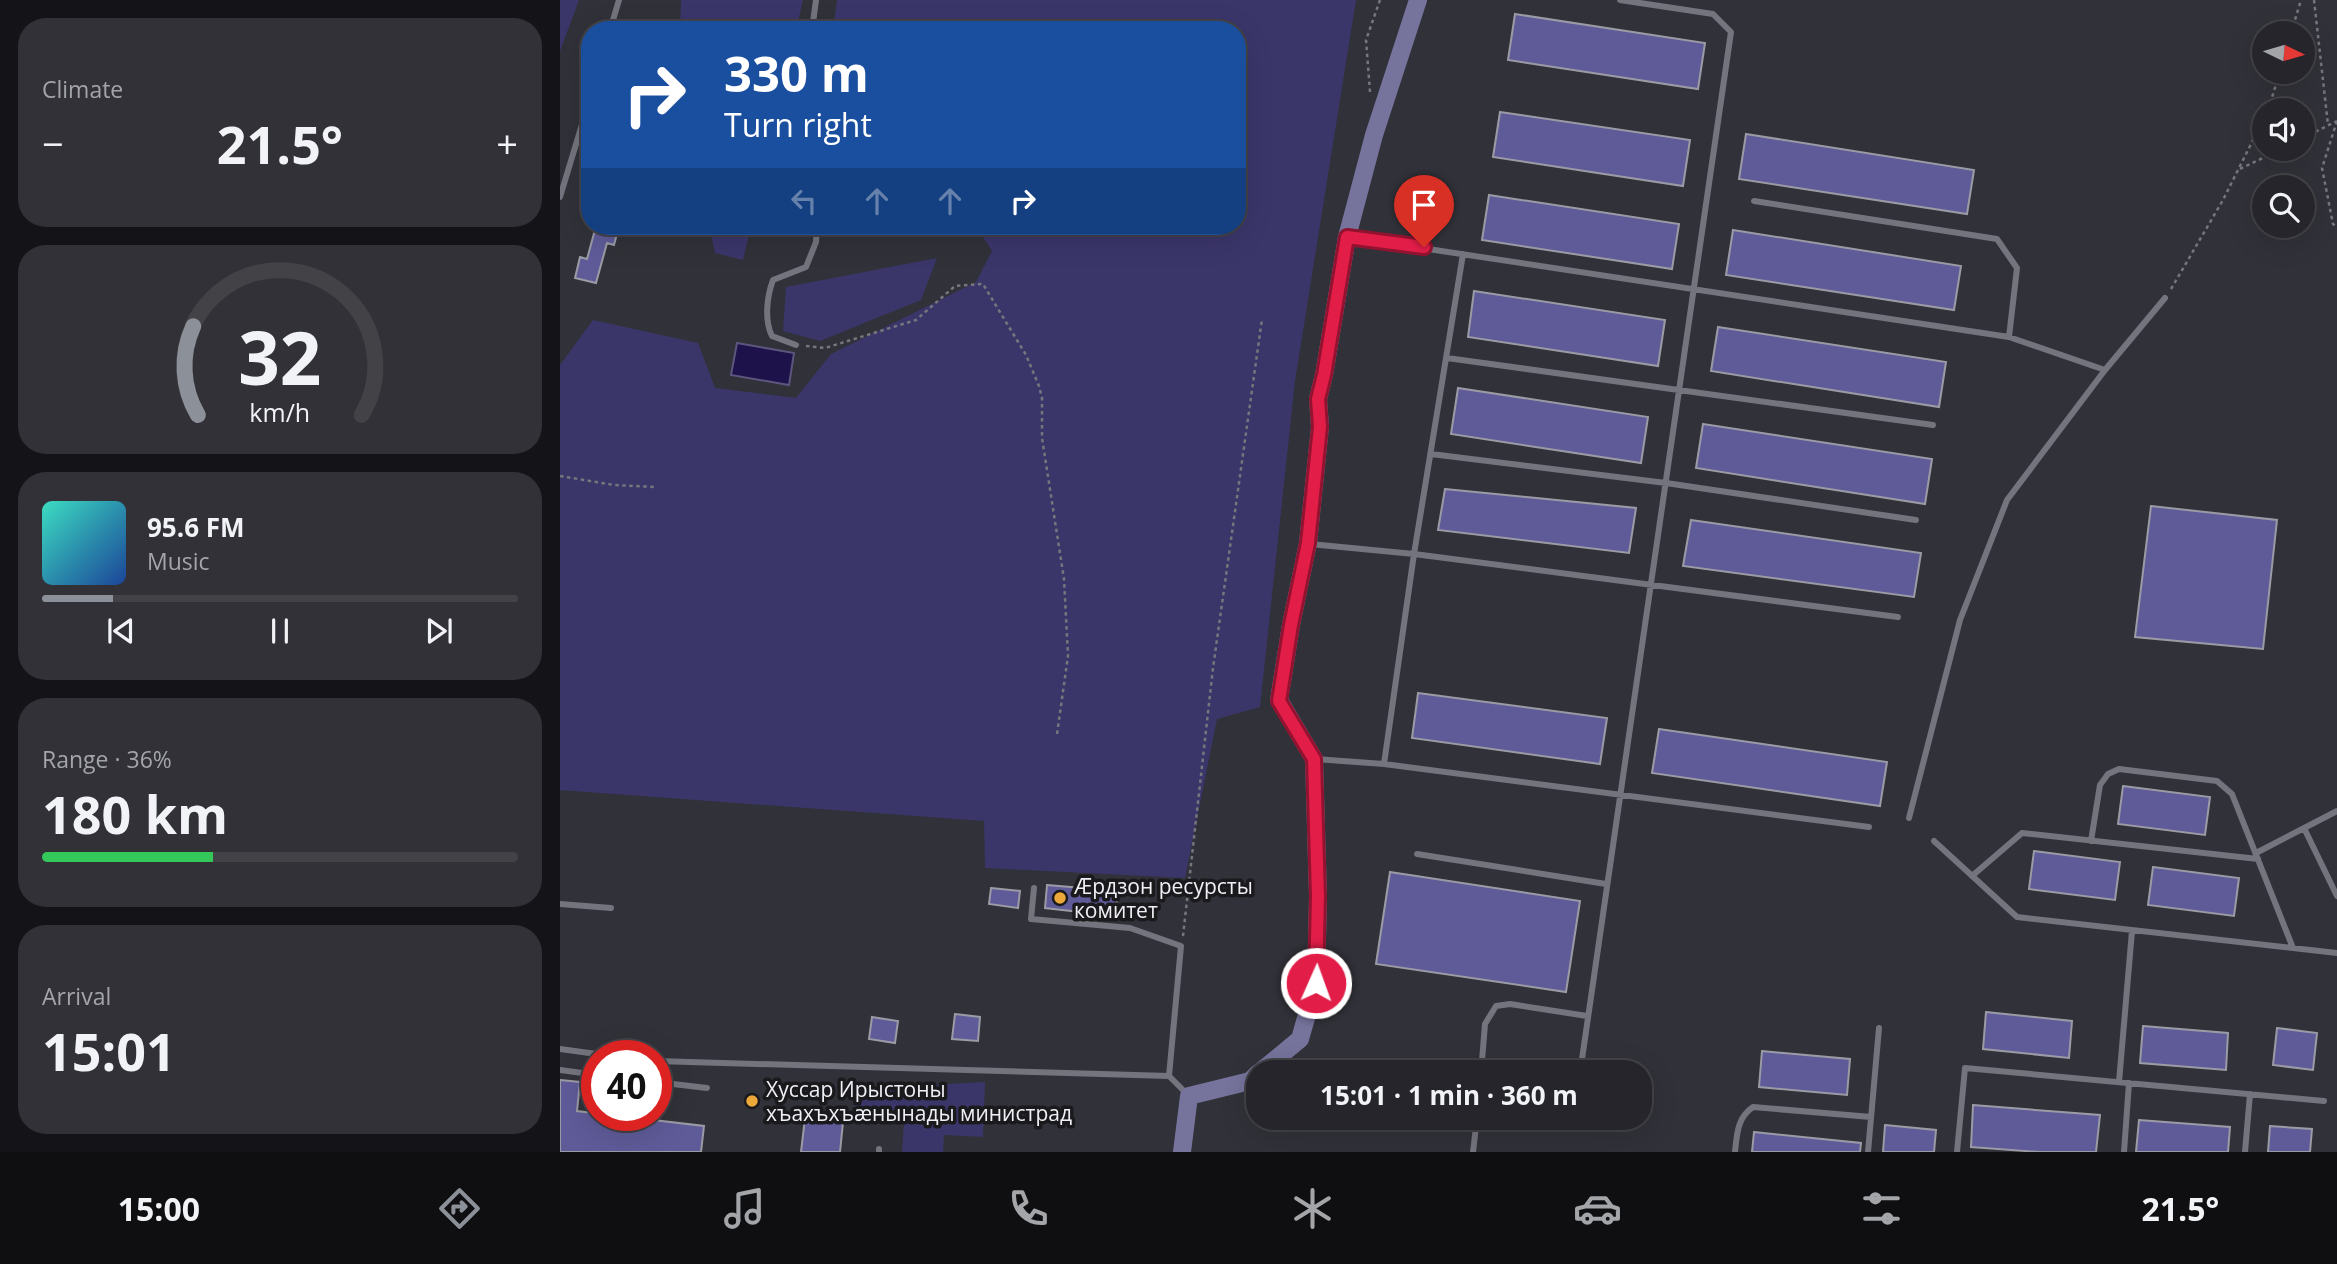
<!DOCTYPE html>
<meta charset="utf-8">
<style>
:root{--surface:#25252b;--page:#313137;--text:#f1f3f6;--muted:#a3a5a9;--line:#424247;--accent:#8c9099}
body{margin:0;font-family:"Open Sans",sans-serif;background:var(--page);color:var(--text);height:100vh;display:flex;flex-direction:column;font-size:26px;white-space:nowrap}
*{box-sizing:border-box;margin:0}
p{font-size:23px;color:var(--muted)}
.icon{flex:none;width:38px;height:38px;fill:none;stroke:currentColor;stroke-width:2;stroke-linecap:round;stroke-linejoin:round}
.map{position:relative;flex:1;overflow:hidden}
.sheet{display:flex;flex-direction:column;gap:18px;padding:18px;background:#141418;width:560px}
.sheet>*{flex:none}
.hud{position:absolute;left:21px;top:21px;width:665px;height:214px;border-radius:28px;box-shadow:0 7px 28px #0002,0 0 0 2px var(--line);background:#1a4fa0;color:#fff;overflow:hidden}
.needle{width:46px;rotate:95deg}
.buttons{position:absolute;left:1692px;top:21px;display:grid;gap:14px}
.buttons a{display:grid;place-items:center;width:63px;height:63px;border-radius:50%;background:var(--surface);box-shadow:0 7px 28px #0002,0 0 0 2px var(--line);font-size:35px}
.speed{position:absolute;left:21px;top:1040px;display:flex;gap:14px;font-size:35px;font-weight:700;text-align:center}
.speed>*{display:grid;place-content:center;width:91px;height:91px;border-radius:50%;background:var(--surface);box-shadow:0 7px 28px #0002,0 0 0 2px var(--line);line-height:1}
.speed .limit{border:10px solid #d22;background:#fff;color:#111}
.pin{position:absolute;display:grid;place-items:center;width:60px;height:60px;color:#fff;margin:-72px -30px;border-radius:50% 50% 50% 0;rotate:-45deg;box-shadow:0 0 7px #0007}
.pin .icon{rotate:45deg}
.me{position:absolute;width:77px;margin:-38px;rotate:2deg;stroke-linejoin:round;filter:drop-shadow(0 0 5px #0008)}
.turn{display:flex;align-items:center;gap:24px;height:147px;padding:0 28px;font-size:32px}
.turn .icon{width:91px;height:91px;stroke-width:2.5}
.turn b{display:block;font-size:49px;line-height:60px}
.lanes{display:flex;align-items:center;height:66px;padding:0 28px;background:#0003;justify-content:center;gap:35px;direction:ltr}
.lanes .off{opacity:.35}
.big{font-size:52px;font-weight:700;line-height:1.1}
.sheet .widget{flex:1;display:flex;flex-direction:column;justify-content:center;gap:10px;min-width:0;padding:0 24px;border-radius:28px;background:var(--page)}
.sheet .dial{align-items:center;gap:0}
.dial svg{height:182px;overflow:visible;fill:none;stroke:var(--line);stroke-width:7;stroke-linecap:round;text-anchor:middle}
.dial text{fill:var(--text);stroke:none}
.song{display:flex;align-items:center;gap:21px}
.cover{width:84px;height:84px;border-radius:10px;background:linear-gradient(135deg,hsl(170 70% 55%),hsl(220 70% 35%))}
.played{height:7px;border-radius:4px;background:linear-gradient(90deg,var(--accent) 15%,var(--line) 15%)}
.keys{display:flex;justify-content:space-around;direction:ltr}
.heat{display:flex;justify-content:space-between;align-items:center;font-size:38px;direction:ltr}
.charge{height:10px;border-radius:5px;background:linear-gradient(90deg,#34c759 36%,var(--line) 0)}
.trip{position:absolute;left:686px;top:1060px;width:406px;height:70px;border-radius:28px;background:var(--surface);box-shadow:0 7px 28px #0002,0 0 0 2px var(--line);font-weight:700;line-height:70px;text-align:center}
.tab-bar{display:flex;height:112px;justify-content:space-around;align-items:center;background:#0f0f11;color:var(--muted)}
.tab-bar .icon{width:49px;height:49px}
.tab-bar .active{color:var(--accent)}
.tab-bar b{font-size:32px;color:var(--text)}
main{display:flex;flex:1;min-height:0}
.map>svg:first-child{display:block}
</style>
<main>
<section class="sheet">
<div class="widget"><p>Climate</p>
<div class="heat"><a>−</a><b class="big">21.5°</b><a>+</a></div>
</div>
<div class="widget dial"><svg viewBox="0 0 100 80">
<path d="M14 69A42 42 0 1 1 86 69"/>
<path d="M14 69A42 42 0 0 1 12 30" stroke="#8c9099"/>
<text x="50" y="56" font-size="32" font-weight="700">32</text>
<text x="50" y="72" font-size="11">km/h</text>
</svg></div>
<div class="widget">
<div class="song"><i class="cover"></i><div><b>95.6 FM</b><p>Music</p></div></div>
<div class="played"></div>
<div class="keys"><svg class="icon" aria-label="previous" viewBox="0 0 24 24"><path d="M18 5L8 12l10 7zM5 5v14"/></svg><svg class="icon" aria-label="pause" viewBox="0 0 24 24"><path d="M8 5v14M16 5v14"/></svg><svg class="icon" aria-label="next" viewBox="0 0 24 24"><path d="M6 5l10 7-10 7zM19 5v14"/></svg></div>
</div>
<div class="widget"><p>Range · 36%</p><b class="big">180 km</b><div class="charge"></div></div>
<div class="widget"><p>Arrival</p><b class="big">15:01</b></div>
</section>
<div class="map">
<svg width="1777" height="1152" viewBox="0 0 1777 1152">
<rect width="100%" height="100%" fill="#313139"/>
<path fill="#3b366a" d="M 0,0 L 19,0 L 0,51 Z
M 121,0 L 243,0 L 236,30 L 120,30 Z
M 277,0 L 796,0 L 735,381 L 700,707 L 657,719 L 625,878 L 425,868 L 424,821 L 0,790 L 0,365 L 33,320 L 138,343 L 155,388 L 236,398 L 271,354 L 416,282 L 432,251 L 416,226 L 677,226 L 677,30 L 273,30 Z
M 149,226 L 191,226 L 183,260 L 155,253 Z
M 377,258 L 361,300 L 260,341 L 223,331 L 226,287 Z
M 425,1082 L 423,1137 L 384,1135 L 383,1152 L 342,1152 L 344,1123 L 293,1116 L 297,1089 Z"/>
<path fill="#1d124a" stroke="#5c557d" stroke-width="2" d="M 177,343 L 234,353 L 229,385 L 171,375 Z"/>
<path fill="#5f5b99" stroke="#9b9ba5" stroke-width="2" d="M 955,14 L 1145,43 L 1138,89 L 948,60 Z
M 940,112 L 1130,140 L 1123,186 L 933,157 Z
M 1186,134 L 1414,170 L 1407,214 L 1179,179 Z
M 929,195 L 1119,224 L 1112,269 L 922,240 Z
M 36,226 L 59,226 L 54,245 L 47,243 L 36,283 L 15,278 L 20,257 L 27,259 Z
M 1173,230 L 1401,266 L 1394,310 L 1166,275 Z
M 914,291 L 1105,320 L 1098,366 L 908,337 Z
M 1158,327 L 1386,362 L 1379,407 L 1151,371 Z
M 898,388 L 1088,417 L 1081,463 L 891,434 Z
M 1143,424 L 1372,459 L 1365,504 L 1136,468 Z
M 885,489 L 1076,508 L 1069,553 L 878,530 Z
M 1591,506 L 1717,520 L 1703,649 L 1575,637 Z
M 1131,520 L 1361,553 L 1354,597 L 1123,566 Z
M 858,693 L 1047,718 L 1040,764 L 852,738 Z
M 1099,729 L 1327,762 L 1320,806 L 1092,773 Z
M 1563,786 L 1650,797 L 1645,835 L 1558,824 Z
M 1474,851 L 1560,862 L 1555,900 L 1469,889 Z
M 1593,867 L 1679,878 L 1674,916 L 1588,905 Z
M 830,872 L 1020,901 L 1006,992 L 816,964 Z
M 487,885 L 558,891 L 555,916 L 485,908 Z
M 431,888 L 460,891 L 458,908 L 429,904 Z
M 1426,1012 L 1512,1021 L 1509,1058 L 1423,1049 Z
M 395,1014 L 420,1017 L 418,1041 L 392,1039 Z
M 312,1017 L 338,1021 L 335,1043 L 309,1039 Z
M 1583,1026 L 1668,1033 L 1666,1070 L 1580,1063 Z
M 1717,1028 L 1757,1033 L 1753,1070 L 1713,1065 Z
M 1202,1051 L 1290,1059 L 1287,1095 L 1199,1087 Z
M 0,1080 L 20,1082 L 17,1111 L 144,1126 L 141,1152 L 0,1152 Z
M 1413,1105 L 1540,1115 L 1536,1152 L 1479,1152 L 1411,1147 Z
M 245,1118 L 283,1122 L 280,1152 L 241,1152 Z
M 1579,1120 L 1670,1127 L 1668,1152 L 1576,1152 Z
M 1325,1125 L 1376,1130 L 1374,1152 L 1323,1152 Z
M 1710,1126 L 1752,1129 L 1750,1152 L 1708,1152 Z
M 1194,1132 L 1301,1143 L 1300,1152 L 1192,1152 Z"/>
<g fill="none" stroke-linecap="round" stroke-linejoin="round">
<path stroke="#76767d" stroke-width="2.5" stroke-dasharray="3.5 3.5" stroke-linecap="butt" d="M 1754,0 L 1768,125
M 1731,33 L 1741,0
M 810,92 L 806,40 L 820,0
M 1708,110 L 1720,72
M 1777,121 L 1762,168 L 1773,224 L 1777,227
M 1743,138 L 1777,121
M 1680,169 L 1721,149
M 1611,289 L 1663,200 L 1704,118
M 246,346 L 265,348 L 356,320 L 395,286 L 423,284 L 466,355 L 479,386 L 482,398 L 482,438 L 504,579 L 508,656 L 497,734
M 0,476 L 54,485 L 95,487
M 623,936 L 653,668 L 702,319"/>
<path stroke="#73747d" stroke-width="6" d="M 50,30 L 59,0
M 252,30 L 256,0
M 0,197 L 30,98
M 1194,201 L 1437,239 L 1457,268 L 1449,337
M 789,237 L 1449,337 L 1545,370 L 1605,298
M 236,345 L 212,336 C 204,320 207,296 213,280 L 246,267 L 256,242 L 257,226
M 887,358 L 1373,425
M 871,454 L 1106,483 L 1356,520
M 750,544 L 854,554 L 1338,617
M 755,759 L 824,764 L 1309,827
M 824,764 L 854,554 L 903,254
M 1349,818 L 1400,620 L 1447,500 L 1545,370
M 1744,828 L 1777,896
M 1374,841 L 1457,917 L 1777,953
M 1531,841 L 1540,785 L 1548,774 L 1559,769 L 1657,781 L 1672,794 L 1733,948
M 1696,853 L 1777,811
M 857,854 L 1046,884
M 1412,876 L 1462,833 L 1698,859
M 474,888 L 471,919 L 570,928 L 621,946 L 609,1076
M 0,904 L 51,908
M 0,1049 L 44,1055
M 96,1061 L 609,1076 L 627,1094
M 0,1070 L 37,1075
M 921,1073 L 925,1024 L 936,1006 L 950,1004 L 1027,1016
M 1020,1073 L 1171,32 L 1153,14 L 1060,0
M 96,1082 L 147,1088
M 1559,1082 L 1572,931
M 319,1152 L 319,1149
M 913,1152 L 917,1118
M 1175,1152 C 1177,1134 1177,1118 1193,1107 L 1311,1117
M 1308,1152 L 1319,1028
M 1397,1152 L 1405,1068 L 1764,1101
M 1564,1152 L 1569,1083
M 1685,1152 L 1690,1094"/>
<path stroke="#76739c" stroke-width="18" d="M 699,1073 L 740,1039 L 756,983 L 758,896 L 754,759 L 719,700 L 731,625 L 748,543 L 760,427 L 758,399 L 764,375 L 787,237 L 814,135 L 858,0
M 622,1152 L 629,1096 L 690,1081 L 698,1073"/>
</g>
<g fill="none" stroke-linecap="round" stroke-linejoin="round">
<defs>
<path id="route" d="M 756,983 L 758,896 L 754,759 L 719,701 L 731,625 L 748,543 L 760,427 L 758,399 L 764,375 L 787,237 L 864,247"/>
</defs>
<use href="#route" stroke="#92132f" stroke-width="18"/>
<use href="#route" stroke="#e11d48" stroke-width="12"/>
</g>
<g fill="#eca93a" stroke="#1a1a1d" stroke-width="2.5">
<circle cx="500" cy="898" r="7"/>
<circle cx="192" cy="1101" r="7"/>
</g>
<g text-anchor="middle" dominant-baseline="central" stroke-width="7" stroke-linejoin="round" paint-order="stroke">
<g font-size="21" fill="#eff0f5" stroke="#1a1a1d" text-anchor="start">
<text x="514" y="886">Æрдзон ресурсты<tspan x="514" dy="24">комитет</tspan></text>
<text x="206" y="1089">Хуссар Ирыстоны<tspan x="206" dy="24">хъахъхъæнынады министрад</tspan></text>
</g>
</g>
</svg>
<div class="buttons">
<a><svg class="needle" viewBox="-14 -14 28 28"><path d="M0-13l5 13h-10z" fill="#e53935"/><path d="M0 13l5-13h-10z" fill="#a3a5a9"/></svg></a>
<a><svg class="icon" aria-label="sound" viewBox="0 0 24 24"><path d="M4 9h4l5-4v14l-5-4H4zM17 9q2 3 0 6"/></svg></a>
<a><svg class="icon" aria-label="search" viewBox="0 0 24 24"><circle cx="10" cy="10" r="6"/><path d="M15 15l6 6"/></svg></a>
</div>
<div class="speed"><div class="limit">40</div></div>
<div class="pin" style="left:864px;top:247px;background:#d93025"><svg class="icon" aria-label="arrive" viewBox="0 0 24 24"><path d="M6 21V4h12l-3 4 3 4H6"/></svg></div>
<svg class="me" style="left:756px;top:983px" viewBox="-20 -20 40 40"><circle r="17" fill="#e11d48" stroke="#fff" stroke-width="3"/><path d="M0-11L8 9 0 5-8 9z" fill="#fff"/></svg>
<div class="trip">15:01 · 1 min · 360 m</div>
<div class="hud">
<div class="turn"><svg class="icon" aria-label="right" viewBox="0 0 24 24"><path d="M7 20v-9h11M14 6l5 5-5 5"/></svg><div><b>330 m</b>Turn right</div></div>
<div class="lanes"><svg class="icon off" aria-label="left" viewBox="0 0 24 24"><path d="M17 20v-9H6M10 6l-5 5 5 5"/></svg><svg class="icon off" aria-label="ahead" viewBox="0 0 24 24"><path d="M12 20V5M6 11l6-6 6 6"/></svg><svg class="icon off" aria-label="ahead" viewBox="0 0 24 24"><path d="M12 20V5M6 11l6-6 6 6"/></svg><svg class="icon" aria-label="right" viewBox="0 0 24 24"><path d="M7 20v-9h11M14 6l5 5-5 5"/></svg></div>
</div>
</div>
</main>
<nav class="tab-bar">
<b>15:00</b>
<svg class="icon active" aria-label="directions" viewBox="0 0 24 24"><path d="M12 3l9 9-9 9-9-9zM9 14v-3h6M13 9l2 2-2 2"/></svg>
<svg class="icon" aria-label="music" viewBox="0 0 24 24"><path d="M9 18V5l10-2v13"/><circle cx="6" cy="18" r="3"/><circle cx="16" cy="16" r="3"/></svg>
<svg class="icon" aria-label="phone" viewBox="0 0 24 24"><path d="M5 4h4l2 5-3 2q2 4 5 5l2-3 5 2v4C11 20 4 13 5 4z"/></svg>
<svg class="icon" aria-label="climate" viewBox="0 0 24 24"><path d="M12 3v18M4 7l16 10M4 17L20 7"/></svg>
<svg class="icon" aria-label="car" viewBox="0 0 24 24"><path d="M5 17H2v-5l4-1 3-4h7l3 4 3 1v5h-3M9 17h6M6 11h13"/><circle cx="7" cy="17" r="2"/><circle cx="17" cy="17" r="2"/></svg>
<svg class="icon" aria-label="filters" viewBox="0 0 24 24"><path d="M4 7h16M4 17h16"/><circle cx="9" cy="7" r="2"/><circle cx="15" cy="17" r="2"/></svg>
<b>21.5°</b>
</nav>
